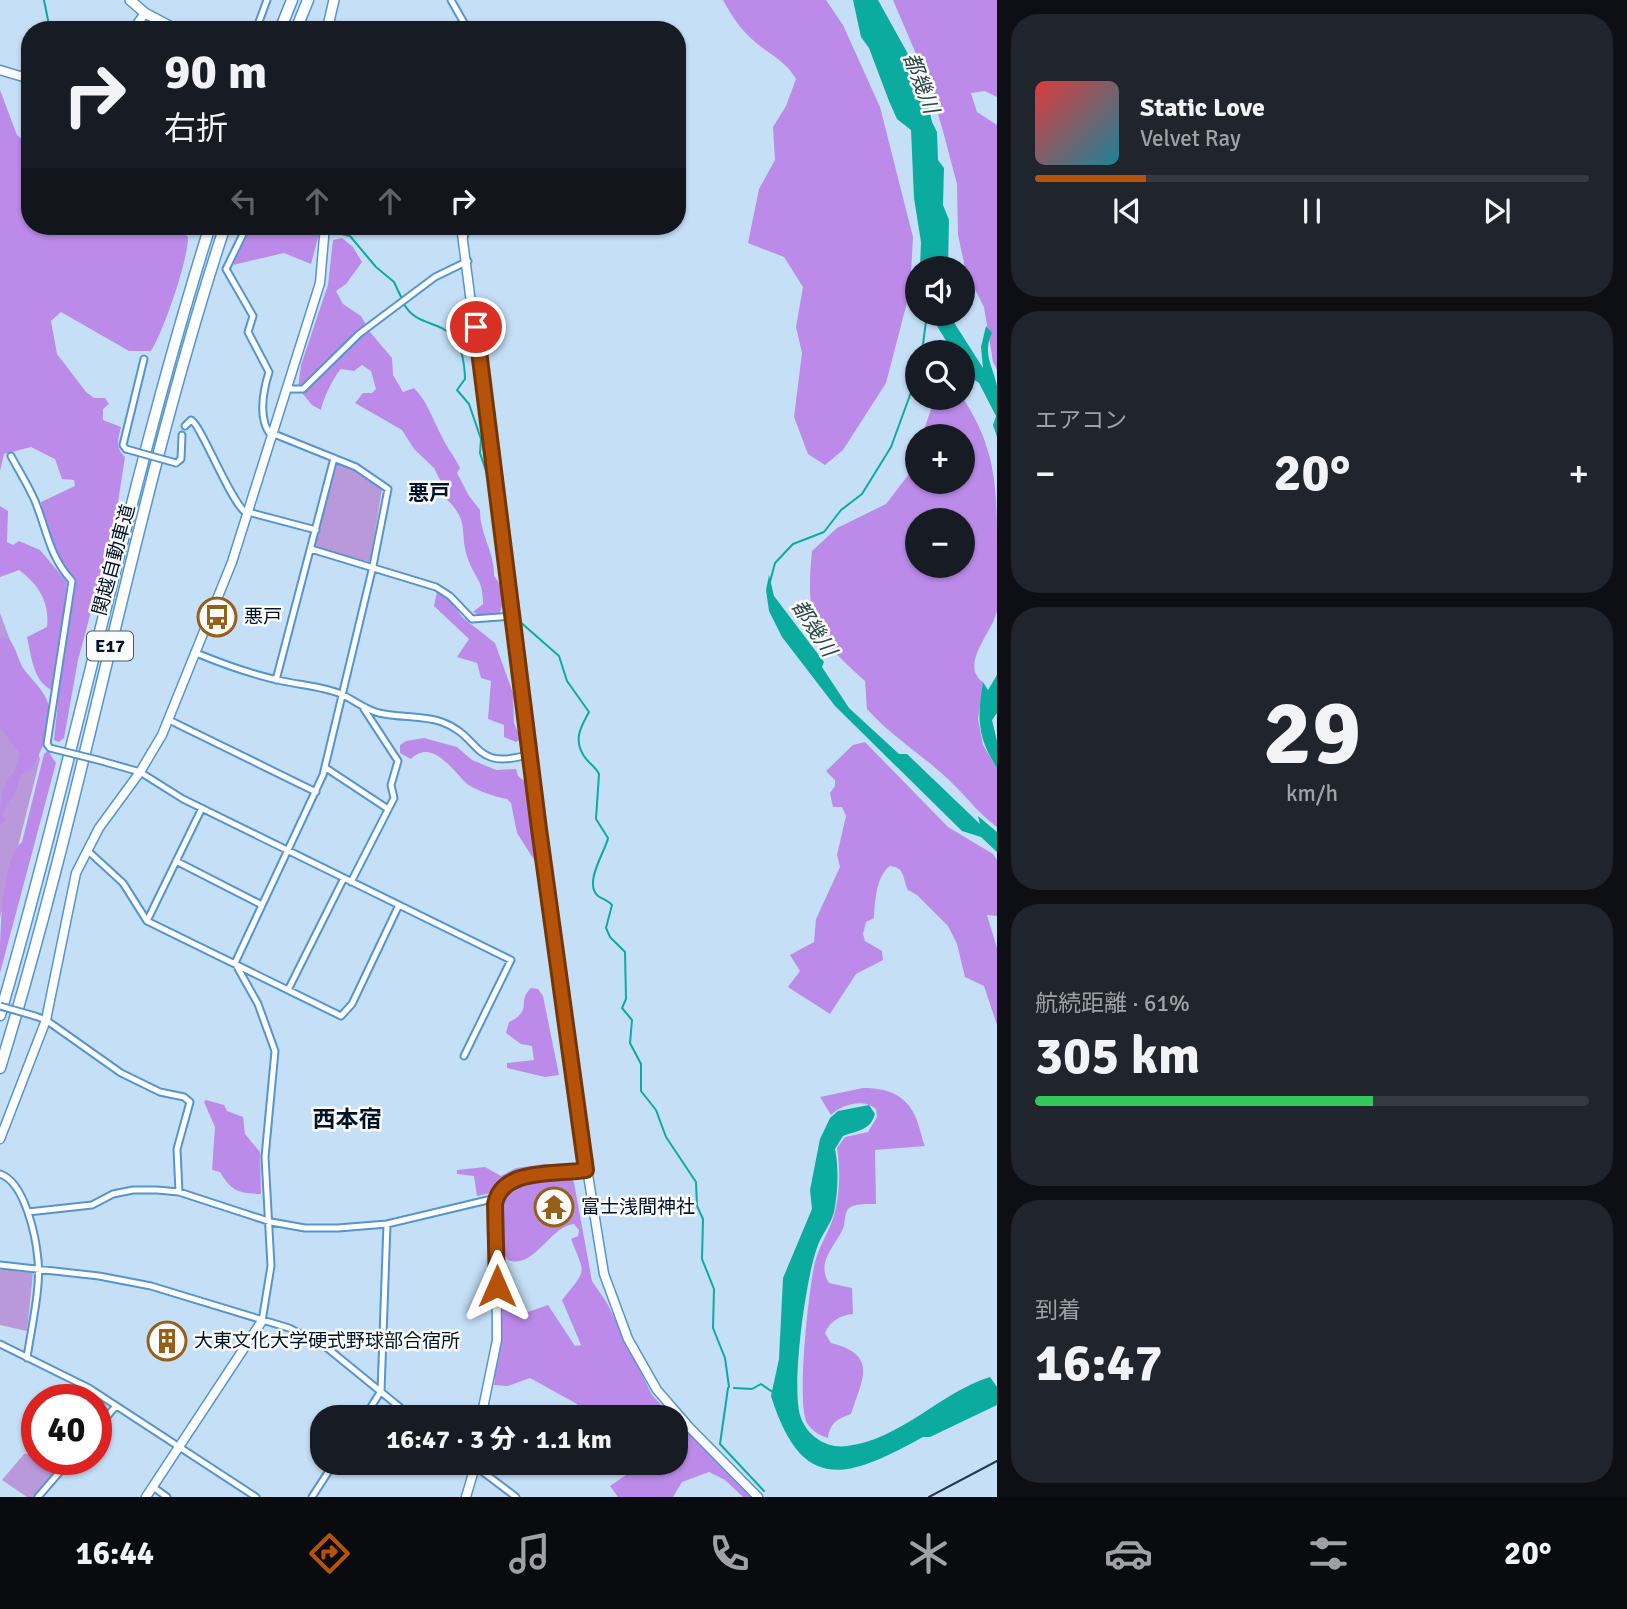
<!DOCTYPE html>
<html lang="ja">
<meta charset="utf-8">
<style>
:root{--surface:#171b24;--page:#20242c;--text:#f1f3f6;--muted:#9ea1a6;--line:#363941;--accent:#b45309}
body{margin:0;font-family:Signika,"Noto Sans JP",sans-serif;background:var(--page);color:var(--text);height:100vh;display:flex;flex-direction:column;font-size:26px;white-space:nowrap}
*{box-sizing:border-box;margin:0}
p{font-size:23px;color:var(--muted)}
.icon{flex:none;width:38px;height:38px;fill:none;stroke:currentColor;stroke-width:2;stroke-linecap:round;stroke-linejoin:round}
.map{position:relative;flex:1;overflow:hidden}
.details{display:flex;flex-direction:column;gap:14px;padding:14px;background:#0d0f14;width:630px}
.details>*{flex:none}
.hud{position:absolute;left:21px;top:21px;width:665px;height:214px;border-radius:28px;box-shadow:0 2px 5px #0004;background:#171b24;color:var(--text);overflow:hidden}
.tools{position:absolute;left:905px;top:256px;display:grid;gap:14px}
.tools a{display:grid;place-items:center;width:70px;height:70px;border-radius:50%;background:var(--surface);box-shadow:0 2px 5px #0004;font-size:35px}
.speed{position:absolute;left:21px;top:1384px;display:flex;gap:14px;font-size:35px;font-weight:700;text-align:center}
.speed>*{display:grid;place-content:center;width:91px;height:91px;border-radius:50%;background:var(--surface);box-shadow:0 2px 5px #0004;line-height:1}
.speed .limit{border:10px solid #d22;background:#fff;color:#111}
.pin{position:absolute;display:grid;place-items:center;width:60px;height:60px;color:#fff;margin:-30px;border:4px solid #fff;border-radius:50%;box-shadow:0 2px 7px #0007}
.me{position:absolute;width:77px;margin:-38px;rotate:0deg;stroke-linejoin:round;filter:drop-shadow(0 0 5px #0008)}
.turn{display:flex;align-items:center;gap:24px;height:147px;padding:0 28px;font-size:32px}
.turn .icon{width:91px;height:91px;stroke-width:2.5}
.turn b{display:block;font-size:49px;line-height:60px}
.lanes{display:flex;align-items:center;height:66px;padding:0 28px;background:#0003;justify-content:center;gap:35px;direction:ltr}
.lanes .off{opacity:.35}
.big{font-size:52px;font-weight:800;line-height:1.1}
.details .card{flex:1;display:flex;flex-direction:column;justify-content:center;gap:10px;min-width:0;padding:0 24px;border-radius:28px;background:var(--page)}
.details .dial{align-items:center;gap:0}
.dial b{font-size:91px;line-height:1}
.song{display:flex;align-items:center;gap:21px}
.cover{width:84px;height:84px;border-radius:10px;background:linear-gradient(135deg,hsl(0 70% 55%),hsl(190 70% 35%))}
.played{height:7px;border-radius:4px;background:linear-gradient(90deg,var(--accent) 20%,var(--line) 20%)}
.keys{display:flex;justify-content:space-around;direction:ltr}
.heat{display:flex;justify-content:space-between;align-items:center;font-size:38px;direction:ltr}
.charge{height:10px;border-radius:5px;background:linear-gradient(90deg,#34c759 61%,var(--line) 0)}
.trip{position:absolute;left:310px;top:1405px;width:378px;height:70px;border-radius:28px;background:var(--surface);box-shadow:0 2px 5px #0004;font-weight:800;line-height:70px;text-align:center}
.dock{display:flex;height:112px;justify-content:space-around;align-items:center;background:#090b0e;color:var(--muted)}
.dock .icon{width:49px;height:49px}
.dock .current{color:var(--accent)}
.dock b{font-size:32px;color:var(--text)}
main{display:flex;flex:1;min-height:0}
.map>svg:first-child{display:block}
</style>
<main>
<div class="map">
<svg width="997" height="1497" viewBox="0 0 997 1497">
<rect width="100%" height="100%" fill="#c5dff7"/>
<path fill="#b999d9" d="M 336,463 L 363,474 L 382,489 L 370,562 L 316,548 L 315,545 Z
M 0,613 L 26,683 L 31,734 L 40,759 L 0,918 Z
M 0,1269 L 33,1273 L 27,1331 L 0,1325 Z
M 33,1453 L 37,1454 L 37,1460 L 64,1463 L 33,1497 L 27,1497 L 2,1480 L 24,1454 Z"/>
<path fill="#bc8bea" fill-rule="evenodd" d="M 723,0 L 826,0 L 843,25 L 880,107 L 913,237 L 910,291 L 886,383 L 843,450 L 825,465 L 808,454 L 794,417 L 802,353 L 796,327 L 803,287 L 784,257 L 748,243 L 759,189 L 775,160 L 773,127 L 786,106 L 796,79 C 785,60 770,55 754,41 C 741,30 731,15 723,0 Z
M 893,0 L 997,0 L 997,97 L 985,91 L 971,93 L 977,112 L 997,125 L 997,370 L 993,362 L 984,307 L 966,272 L 958,235 L 957,184 L 944,135 L 931,89 Z
M 0,90 L 17,135 L 26,143 L 30,140 L 30,226 L 177,226 L 188,237 C 188,261 164,330 151,351 L 129,351 L 61,312 L 51,321 L 57,354 L 86,392 L 94,398 L 105,398 L 109,404 L 103,409 L 103,420 L 121,427 C 118,439 115,448 125,457 L 115,522 L 78,660 L 64,738 L 59,742 L 54,740 L 63,654 L 76,583 C 68,575 52,551 48,541 C 43,531 44,514 41,502 L 75,486 L 74,480 L 62,479 L 55,459 L 31,447 L 4,454 L 0,471 Z
M 313,229 L 319,234 L 311,264 L 284,253 L 233,265 L 248,233 L 276,234 Z
M 342,238 L 353,247 L 362,262 L 346,284 L 336,291 L 343,304 L 361,316 L 370,332 L 392,358 L 393,375 L 403,392 L 414,388 C 428,402 433,420 442,437 C 447,448 455,457 460,468 L 457,473 L 469,496 L 480,510 C 479,532 495,553 494,576 C 502,584 505,605 499,614 L 484,617 L 473,612 L 483,604 C 483,579 475,579 468,559 C 458,531 472,521 443,496 L 445,490 L 434,468 L 414,449 L 402,430 L 355,403 L 363,393 L 372,393 L 376,389 L 371,371 L 362,365 L 354,371 L 341,369 C 334,376 323,399 321,410 L 312,405 L 298,388 L 301,365 L 328,285 L 333,240 Z
M 935,397 L 962,397 C 997,449 997,490 997,550 C 997,570 997,590 997,610 C 995,629 958,665 983,682 L 978,719 L 983,745 L 997,768 L 997,827 C 976,811 968,798 950,781 C 923,755 892,737 867,709 L 865,681 C 814,636 805,620 812,551 L 837,528 L 886,504 L 909,474 L 917,451 L 917,481 L 962,481 L 962,436 L 922,436 ZM 917,520 L 962,520 L 962,565 L 917,565 Z
M 0,506 L 8,511 L 7,542 L 13,545 L 19,541 L 40,550 L 67,582 L 56,677 L 52,690 C 33,682 31,654 27,637 L 47,627 C 50,602 38,584 19,570 L 0,577 Z
M 437,591 L 448,597 L 462,617 L 495,643 L 513,693 L 514,723 L 521,739 L 516,742 L 504,737 L 504,725 L 488,719 L 491,681 L 481,678 L 477,663 L 457,657 L 469,639 L 434,606 Z
M 0,638 L 9,639 C 17,649 18,660 23,668 C 31,679 44,690 48,703 C 57,725 40,751 32,769 L 21,775 L 16,791 L 2,813 L 5,820 L 0,825 C 0,807 0,782 14,773 L 20,753 L 0,728 Z
M 424,738 L 457,747 L 472,760 L 496,770 L 516,769 L 518,776 L 528,784 L 540,869 L 517,833 L 511,803 L 507,799 C 496,797 473,790 465,782 C 452,769 431,738 411,759 L 400,753 L 400,745 L 406,741 Z
M 865,742 L 948,827 L 993,854 L 997,860 L 997,916 L 987,915 L 997,948 L 997,1025 L 984,986 L 965,977 L 957,944 L 948,926 L 917,895 L 908,890 C 902,878 906,868 890,866 C 876,876 875,902 874,918 L 866,922 L 863,934 L 865,941 L 882,951 L 883,960 L 856,974 L 830,1014 L 788,987 L 800,971 L 790,955 L 814,942 L 816,919 L 840,867 L 837,855 L 846,816 L 842,807 L 833,807 L 830,793 L 835,786 L 835,780 L 826,771 L 853,745 Z
M 48,751 L 56,763 L 0,973 C 0,943 0,859 22,842 L 44,754 Z
M 531,988 L 538,989 L 543,996 L 559,1075 L 545,1077 L 507,1068 L 507,1063 L 534,1060 L 532,1046 L 521,1044 L 506,1033 L 509,1022 C 534,1010 516,1002 531,988 Z
M 863,1088 C 893,1088 912,1098 920,1130 C 922,1136 922,1140 925,1146 L 875,1150 L 876,1204 C 868,1204 854,1203 848,1209 C 845,1213 845,1220 844,1226 C 837,1245 815,1261 829,1283 L 852,1288 L 853,1314 C 841,1315 830,1321 825,1333 L 831,1343 C 880,1355 861,1381 851,1414 C 837,1419 830,1423 828,1438 C 820,1436 811,1430 807,1423 C 796,1404 809,1286 815,1262 C 820,1243 833,1226 836,1207 C 840,1187 840,1167 837,1148 L 845,1137 L 868,1132 L 877,1117 L 876,1109 C 864,1098 842,1104 831,1115 L 820,1097 Z
M 206,1100 L 224,1105 L 227,1111 L 243,1117 L 245,1134 L 260,1152 L 261,1194 C 239,1193 232,1192 220,1172 L 212,1170 L 215,1127 L 204,1102 Z
M 545,1164 L 567,1165 L 574,1183 L 592,1281 L 607,1303 L 652,1395 L 672,1417 L 581,1417 L 577,1404 L 530,1378 L 508,1386 L 494,1385 L 502,1309 L 528,1312 L 548,1305 L 575,1346 L 581,1345 L 562,1300 C 588,1268 585,1275 571,1239 L 578,1236 L 579,1230 L 574,1224 C 550,1226 534,1270 508,1260 L 500,1247 L 502,1192 L 499,1187 L 487,1194 L 477,1196 L 474,1176 L 457,1174 L 457,1170 L 485,1167 L 501,1176 L 516,1168 Z
M 676,1421 L 752,1497 L 743,1497 L 725,1480 L 709,1472 L 682,1482 L 673,1497 L 618,1497 L 610,1486 L 632,1471 L 627,1463 L 676,1463 Z"/>
<path fill="#0caba0" d="M 853,0 L 878,0 L 923,81 L 932,122 L 937,132 L 938,160 L 944,168 L 943,205 L 949,220 L 948,268 L 920,268 L 921,242 L 914,198 L 911,130 L 897,119 L 889,101 L 869,48 L 861,37 Z
M 929,313 L 948,313 L 983,368 L 981,347 L 986,326 L 992,333 C 982,354 993,366 997,386 C 997,402 997,421 997,437 L 993,425 L 996,416 L 979,383 L 964,373 L 962,352 L 953,352 Z
M 769,575 L 774,596 L 824,662 L 822,667 L 849,708 L 899,754 L 907,754 L 980,824 L 978,816 L 997,832 L 997,852 L 981,837 L 962,831 L 835,706 L 782,637 L 769,611 L 766,590 Z
M 997,675 L 997,713 L 992,720 L 997,741 L 997,768 C 977,737 977,718 983,682 L 988,690 Z
M 869,1105 L 875,1114 C 870,1131 858,1130 843,1136 L 835,1149 C 839,1169 838,1192 834,1212 C 831,1224 822,1234 818,1245 C 806,1275 790,1390 801,1418 C 808,1437 828,1449 847,1446 C 902,1439 939,1393 990,1377 L 997,1387 L 997,1405 L 930,1437 L 923,1437 C 847,1479 802,1495 771,1396 L 779,1359 L 783,1278 L 812,1209 L 810,1190 L 820,1139 L 830,1118 L 838,1111 Z"/>
<g fill="none" stroke-linecap="round" stroke-linejoin="round">
<path stroke="#0caba0" stroke-width="2" d="M 44,0 L 50,30
M 249,231 L 289,228 L 321,231
M 333,232 L 350,236 L 376,267 L 394,282 L 402,299
M 404,304 C 421,336 463,309 465,379 L 457,390 L 469,404 L 481,439 L 480,453 L 490,483 L 505,608
M 922,352 L 927,313
M 770,582 L 775,563 L 793,544 L 824,532 L 841,510 L 862,494 L 891,447 L 917,376
M 518,620 L 559,656 L 567,681 L 589,712 C 581,727 573,739 584,756 C 588,763 595,766 599,774 L 596,819 L 608,838 C 606,850 583,883 598,896 C 602,899 608,900 612,905 L 606,928 L 610,937 L 625,952 L 626,999 L 622,1008 L 632,1020 L 630,1043 L 641,1064 L 641,1091 L 656,1110 L 666,1137 L 696,1182 L 697,1206 L 703,1219 L 702,1259 L 714,1289 L 713,1328 L 725,1358 L 729,1387
M 728,1388 L 720,1444 L 764,1491
M 734,1388 L 752,1389 L 761,1384 L 774,1393"/>
<defs>
<path id="street" d="M 451,0 L 468,30
M 256,30 L 267,0
M 247,226 L 226,269 L 253,316 L 248,332 L 269,372 C 263,391 257,422 273,437
M 464,238 L 467,226
M 288,389 L 303,389 L 359,334 L 435,277 L 468,261
M 185,426 L 191,420 C 200,423 228,496 244,511 L 316,530
M 126,449 L 123,445 L 144,359
M 11,456 C 19,471 28,485 35,501 C 47,530 49,556 72,581 L 47,744 L 50,748
M 176,463 L 181,459 L 182,435
M 311,549 L 436,587 L 450,596 L 472,619 L 512,616
M 196,653 C 223,664 250,674 278,680 C 298,685 322,686 341,694 C 354,700 364,709 379,713 C 400,718 423,715 442,722 C 483,737 471,772 530,754
M 276,680 L 334,458
M 169,720 L 316,792
M 98,760 L 140,772 L 183,799 L 511,960 L 464,1056
M 326,768 L 388,809
M 202,808 L 147,921 L 341,1016 L 352,1004 L 399,905
M 87,850 L 123,883 L 147,921
M 176,861 L 260,904
M 351,882 L 394,798 L 391,785 L 398,761 L 364,709
M 288,990 L 344,878
M 35,1016 L 46,1020 L 121,1073 L 160,1092 L 184,1097 L 190,1102 L 177,1149 L 179,1192
M 0,1174 C 25,1182 36,1237 38,1260 C 41,1288 31,1329 27,1358
M 28,1212 L 92,1205 L 113,1194 L 133,1190 L 157,1190 L 179,1192 L 271,1222 L 305,1228 L 338,1228 L 387,1224 L 496,1198
M 0,1265 L 99,1276 L 151,1286 L 289,1328 L 326,1347 L 413,1418
M 262,1321 L 271,1266 L 265,1157 L 275,1051 L 258,1004 L 235,963 L 323,775 L 373,566 L 388,489 L 356,467 L 274,434
M 0,1344 L 89,1388 L 256,1497
M 82,1400 L 89,1388
M 364,1418 L 381,1391 L 387,1224
M 96,1429 L 116,1406
M 471,1463 L 516,1497
M 153,1487 L 167,1497
M 38,1497 L 70,1460
M 312,1497 L 334,1463"/>
<path id="secondary" d="M 133,30 L 145,13
M 0,70 L 30,79
M 461,226 L 570,1063 L 604,1274 L 628,1339 L 657,1390 L 690,1428 L 758,1497
M 0,1139 L 46,1020 L 76,873 L 99,828 L 140,772 L 162,735 L 232,562 L 320,283 L 325,226
M 481,1418 L 497,1340 L 496,1198 C 512,1168 558,1175 586,1170
M 146,1497 L 262,1321
M 466,1497 L 476,1463"/>
<path id="primary" d="M 130,0 L 145,13 L 177,30
M 327,30 L 334,0"/>
<path id="highway" d="M 280,30 L 292,0
M 296,30 L 308,0
M 0,1015 C 76,754 128,486 210,226
M 0,1068 C 86,791 134,502 225,226"/>
</defs>
<use href="#street" stroke="#5495ce" stroke-width="9"/>
<use href="#secondary" stroke="#5495ce" stroke-width="11"/>
<use href="#primary" stroke="#5495ce" stroke-width="12"/>
<use href="#highway" stroke="#5495ce" stroke-width="13"/>
<use href="#street" stroke="#fff" stroke-width="5"/>
<use href="#secondary" stroke="#fff" stroke-width="8"/>
<use href="#primary" stroke="#fff" stroke-width="9"/>
<use href="#highway" stroke="#fff" stroke-width="10"/>
<path stroke="#24394e" stroke-width="2" d="M 929,1497 L 997,1461"/>
<defs>
<path id="street-bridge" d="M 126,449 L 176,463
M 50,748 L 98,760
M 0,1006 L 35,1016"/>
</defs>
<use href="#street-bridge" stroke="#5495ce" stroke-width="9" stroke-linecap="butt"/>
<use href="#street-bridge" stroke="#fff" stroke-width="5"/>
</g>
<g fill="none" stroke-linecap="round" stroke-linejoin="round">
<defs>
<path id="route" d="M 476,327 L 539,829 L 586,1170 C 558,1175 502,1167 495,1204 L 497,1286"/>
</defs>
<use href="#route" stroke="#753606" stroke-width="18"/>
<use href="#route" stroke="#b45309" stroke-width="12"/>
</g>
<defs>
<symbol id="bus-ring" viewBox="-11 -11 22 22"><circle r="9.5" fill="#fcfcfc" stroke="#97601a" stroke-width="1.5"/><path d="M-5-6H5V4H4V6H2V4H-2V6H-4V4H-5ZM-3.5-4V0h7V-4ZM-3.5 1.2v1.5H-2V1.2ZM2 1.2v1.5H3.5V1.2Z" fill="#97601a"/></symbol>
<symbol id="temple-ring" viewBox="-11 -11 22 22"><circle r="9.5" fill="#fcfcfc" stroke="#97601a" stroke-width="1.5"/><path d="M0-6L5-2H3V0L6.5 2.5H4V6H1.5V3h-3V6H-4V2.5H-6.5L-3 0V-2H-5Z" fill="#97601a"/></symbol>
<symbol id="building-ring" viewBox="-11 -11 22 22"><circle r="9.5" fill="#fcfcfc" stroke="#97601a" stroke-width="1.5"/><path d="M-4-6H4V6H1V3H-1V6H-4ZM-2.5-4.3h1.7v1.8h-1.7ZM.8-4.3h1.7v1.8H.8ZM-2.5-1h1.7V.8h-1.7ZM.8-1h1.7V.8H.8Z" fill="#97601a"/></symbol>
</defs>
<g fill-rule="evenodd">
<use href="#bus-ring" x="195" y="595" width="44" height="44"/>
<use href="#temple-ring" x="532" y="1185" width="44" height="44"/>
<use href="#building-ring" x="145" y="1319" width="44" height="44"/>
</g>
<g text-anchor="middle" dominant-baseline="central" stroke-width="5" stroke-linejoin="round" paint-order="stroke">
<rect fill="#fcfcfc" stroke="#4c5a68" stroke-width="2" x="87" y="631.5" width="46" height="29" rx="5"/>
<g font-size="18" font-weight="bold" fill="#001429">
<text x="110" y="646">E17</text>
</g>
<g font-size="19" fill="#001429" stroke="#fcfcfc">
<text transform="translate(114 560) rotate(-75)">関越自動車道</text>
</g>
<g font-size="19" fill="#001429" stroke="#fcfcfc" text-anchor="start">
<text x="244" y="617">悪戸</text>
<text x="581" y="1207">富士浅間神社</text>
<text x="194" y="1341">大東文化大学硬式野球部合宿所</text>
</g>
<g font-size="21" font-style="italic" fill="#2d4946" stroke="#fcfcfc">
<text transform="translate(921 83) rotate(69)">都幾川</text>
<text transform="translate(814 628) rotate(57)">都幾川</text>
</g>
<g font-size="21" font-weight="bold" fill="#001429" stroke="#fcfcfc">
<text x="429" y="493">悪戸</text>
</g>
<g font-size="23" font-weight="bold" fill="#001429" stroke="#fcfcfc">
<text x="347" y="1119">西本宿</text>
</g>
</g>
</svg>
<div class="tools">
<a><svg class="icon" aria-label="sound" viewBox="0 0 24 24"><path d="M4 9h4l5-4v14l-5-4H4zM17 9q2 3 0 6"/></svg></a>
<a><svg class="icon" aria-label="search" viewBox="0 0 24 24"><circle cx="10" cy="10" r="6"/><path d="M15 15l6 6"/></svg></a>
<a>+</a>
<a>−</a>
</div>
<div class="speed"><div class="limit">40</div></div>
<div class="pin" style="left:476px;top:327px;background:#d93025"><svg class="icon" aria-label="arrive" viewBox="0 0 24 24"><path d="M6 21V4h12l-3 4 3 4H6"/></svg></div>
<svg class="me" style="left:497px;top:1286px" viewBox="-20 -20 40 40"><path d="M0-17L14 15 0 8-14 15z" fill="#b45309" stroke="#fff" stroke-width="4"/></svg>
<div class="trip">16:47 · 3 分 · 1.1 km</div>
<div class="hud">
<div class="turn"><svg class="icon" aria-label="right" viewBox="0 0 24 24"><path d="M7 20v-9h11M14 6l5 5-5 5"/></svg><div><b>90 m</b>右折</div></div>
<div class="lanes"><svg class="icon off" aria-label="left" viewBox="0 0 24 24"><path d="M17 20v-9H6M10 6l-5 5 5 5"/></svg><svg class="icon off" aria-label="ahead" viewBox="0 0 24 24"><path d="M12 20V5M6 11l6-6 6 6"/></svg><svg class="icon off" aria-label="ahead" viewBox="0 0 24 24"><path d="M12 20V5M6 11l6-6 6 6"/></svg><svg class="icon" aria-label="right" viewBox="0 0 24 24"><path d="M7 20v-9h11M14 6l5 5-5 5"/></svg></div>
</div>
</div>
<section class="details">
<div class="card">
<div class="song"><i class="cover"></i><div><b>Static Love</b><p>Velvet Ray</p></div></div>
<div class="played"></div>
<div class="keys"><svg class="icon" aria-label="previous" viewBox="0 0 24 24"><path d="M18 5L8 12l10 7zM5 5v14"/></svg><svg class="icon" aria-label="pause" viewBox="0 0 24 24"><path d="M8 5v14M16 5v14"/></svg><svg class="icon" aria-label="next" viewBox="0 0 24 24"><path d="M6 5l10 7-10 7zM19 5v14"/></svg></div>
</div>
<div class="card"><p>エアコン</p>
<div class="heat"><a>−</a><b class="big">20°</b><a>+</a></div>
</div>
<div class="card dial"><b>29</b><p>km/h</p></div>
<div class="card"><p>航続距離 · 61%</p><b class="big">305 km</b><div class="charge"></div></div>
<div class="card"><p>到着</p><b class="big">16:47</b></div>
</section>
</main>
<nav class="dock">
<b>16:44</b>
<svg class="icon current" aria-label="directions" viewBox="0 0 24 24"><path d="M12 3l9 9-9 9-9-9zM9 14v-3h6M13 9l2 2-2 2"/></svg>
<svg class="icon" aria-label="music" viewBox="0 0 24 24"><path d="M9 18V5l10-2v13"/><circle cx="6" cy="18" r="3"/><circle cx="16" cy="16" r="3"/></svg>
<svg class="icon" aria-label="phone" viewBox="0 0 24 24"><path d="M5 4h4l2 5-3 2q2 4 5 5l2-3 5 2v4C11 20 4 13 5 4z"/></svg>
<svg class="icon" aria-label="climate" viewBox="0 0 24 24"><path d="M12 3v18M4 7l16 10M4 17L20 7"/></svg>
<svg class="icon" aria-label="car" viewBox="0 0 24 24"><path d="M5 17H2v-5l4-1 3-4h7l3 4 3 1v5h-3M9 17h6M6 11h13"/><circle cx="7" cy="17" r="2"/><circle cx="17" cy="17" r="2"/></svg>
<svg class="icon" aria-label="filters" viewBox="0 0 24 24"><path d="M4 7h16M4 17h16"/><circle cx="9" cy="7" r="2"/><circle cx="15" cy="17" r="2"/></svg>
<b>20°</b>
</nav>
